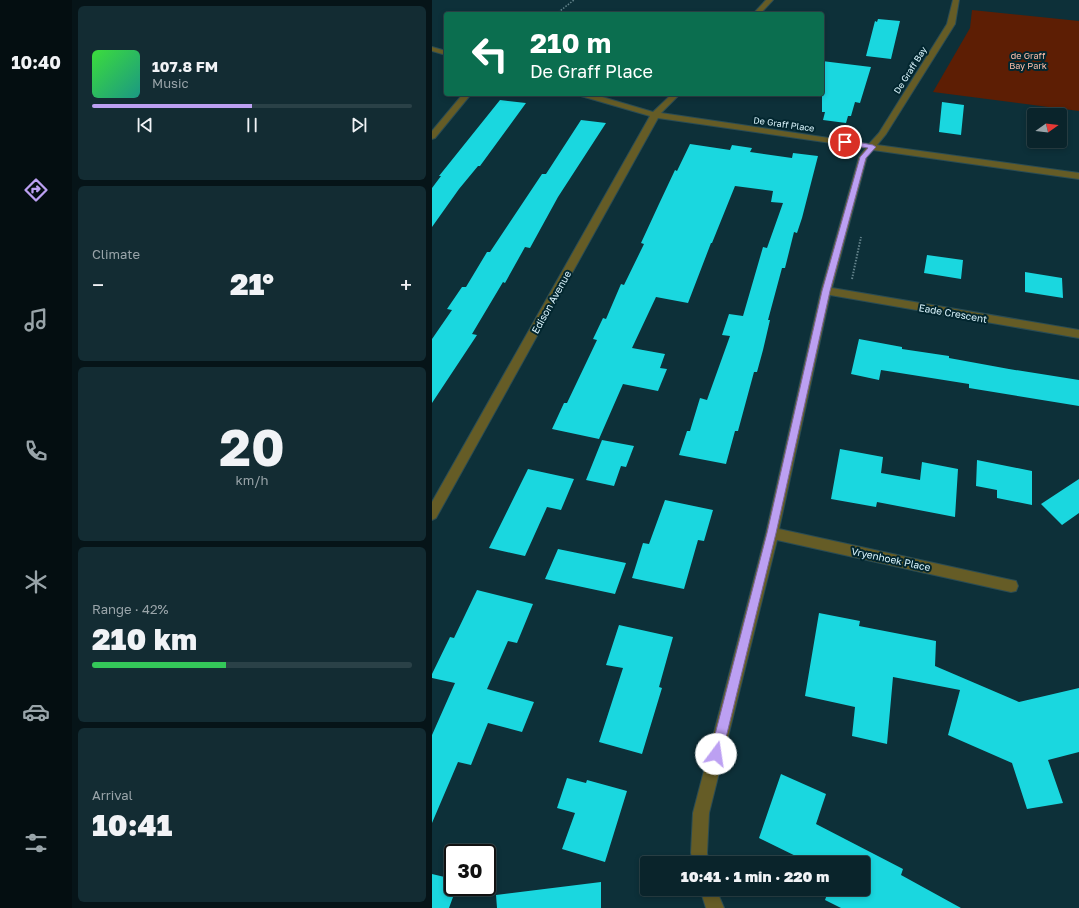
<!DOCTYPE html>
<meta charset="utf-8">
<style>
:root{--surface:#0a242b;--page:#132c33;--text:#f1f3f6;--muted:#99a4a9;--line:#2a4147;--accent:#bca0f2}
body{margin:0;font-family:"Golos Text",sans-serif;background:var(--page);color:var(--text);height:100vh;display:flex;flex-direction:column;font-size:15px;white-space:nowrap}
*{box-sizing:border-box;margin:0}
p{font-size:13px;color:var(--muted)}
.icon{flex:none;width:22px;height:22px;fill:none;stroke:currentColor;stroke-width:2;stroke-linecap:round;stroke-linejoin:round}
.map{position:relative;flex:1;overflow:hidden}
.panel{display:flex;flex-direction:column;gap:6px;padding:6px;background:#061418;width:360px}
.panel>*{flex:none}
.guide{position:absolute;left:12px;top:12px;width:380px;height:84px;border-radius:4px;box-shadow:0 2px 6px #0003,0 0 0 1px var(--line);background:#0b6e4f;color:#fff;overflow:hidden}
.needle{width:26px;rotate:76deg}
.buttons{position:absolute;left:595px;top:108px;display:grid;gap:8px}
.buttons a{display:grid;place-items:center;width:40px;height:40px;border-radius:4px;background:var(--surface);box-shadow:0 2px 6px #0003,0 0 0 1px var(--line);font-size:20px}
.speed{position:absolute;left:12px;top:844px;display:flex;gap:8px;font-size:20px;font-weight:700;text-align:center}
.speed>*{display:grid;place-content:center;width:52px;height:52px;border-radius:50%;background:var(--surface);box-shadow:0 2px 6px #0003,0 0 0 1px var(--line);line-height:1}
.speed .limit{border:2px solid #111;border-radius:6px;background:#fff;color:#111}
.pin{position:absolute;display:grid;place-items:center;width:34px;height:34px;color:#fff;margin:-17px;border:2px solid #fff;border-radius:50%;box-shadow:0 1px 4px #0007}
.me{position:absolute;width:44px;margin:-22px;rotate:14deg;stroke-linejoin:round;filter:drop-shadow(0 0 3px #0008)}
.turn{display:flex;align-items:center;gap:14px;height:84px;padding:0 20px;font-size:18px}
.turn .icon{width:52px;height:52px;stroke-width:2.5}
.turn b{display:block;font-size:28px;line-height:34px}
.big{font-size:30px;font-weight:800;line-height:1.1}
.panel .card{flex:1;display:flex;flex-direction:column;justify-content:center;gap:6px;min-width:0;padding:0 14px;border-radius:6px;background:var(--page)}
.panel .dial{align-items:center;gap:0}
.dial b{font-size:52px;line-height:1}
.song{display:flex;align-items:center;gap:12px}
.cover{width:48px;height:48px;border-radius:6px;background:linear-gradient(135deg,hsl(120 70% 55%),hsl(170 70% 35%))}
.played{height:4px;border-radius:2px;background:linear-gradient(90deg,var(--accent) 50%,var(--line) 50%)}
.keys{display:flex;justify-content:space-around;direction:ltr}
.heat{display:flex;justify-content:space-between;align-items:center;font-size:22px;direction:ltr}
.charge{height:6px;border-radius:3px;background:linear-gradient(90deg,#34c759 42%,var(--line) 0)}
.trip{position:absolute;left:208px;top:856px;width:230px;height:40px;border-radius:4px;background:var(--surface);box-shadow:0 2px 6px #0003,0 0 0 1px var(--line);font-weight:800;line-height:40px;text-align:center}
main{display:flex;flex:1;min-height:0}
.menu{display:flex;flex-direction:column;width:72px;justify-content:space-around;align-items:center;background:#040e11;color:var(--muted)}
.menu .icon{width:28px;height:28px}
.menu .current{color:var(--accent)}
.menu b{font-size:18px;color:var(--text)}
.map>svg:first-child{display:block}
</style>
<main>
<nav class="menu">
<b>10:40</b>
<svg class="icon current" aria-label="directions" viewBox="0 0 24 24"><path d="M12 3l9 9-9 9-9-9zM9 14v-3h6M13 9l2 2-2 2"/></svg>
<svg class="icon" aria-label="music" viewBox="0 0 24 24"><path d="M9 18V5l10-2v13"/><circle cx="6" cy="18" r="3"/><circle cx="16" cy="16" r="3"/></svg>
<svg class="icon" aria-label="phone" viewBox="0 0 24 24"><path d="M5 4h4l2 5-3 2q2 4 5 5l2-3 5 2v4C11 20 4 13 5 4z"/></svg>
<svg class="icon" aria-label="climate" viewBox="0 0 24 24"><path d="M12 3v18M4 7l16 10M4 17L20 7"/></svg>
<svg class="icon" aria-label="car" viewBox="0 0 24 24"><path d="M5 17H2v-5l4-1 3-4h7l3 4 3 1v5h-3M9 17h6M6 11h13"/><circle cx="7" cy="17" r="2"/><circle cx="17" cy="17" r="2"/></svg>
<svg class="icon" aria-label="filters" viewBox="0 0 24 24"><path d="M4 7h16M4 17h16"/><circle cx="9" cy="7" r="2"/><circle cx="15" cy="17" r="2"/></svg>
</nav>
<section class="panel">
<div class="card">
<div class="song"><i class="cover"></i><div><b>107.8 FM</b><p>Music</p></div></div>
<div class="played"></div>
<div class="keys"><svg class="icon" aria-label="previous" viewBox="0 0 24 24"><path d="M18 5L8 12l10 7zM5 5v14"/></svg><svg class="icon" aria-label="pause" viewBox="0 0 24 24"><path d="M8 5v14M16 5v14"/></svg><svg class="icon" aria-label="next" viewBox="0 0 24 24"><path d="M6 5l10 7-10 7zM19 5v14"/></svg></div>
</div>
<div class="card"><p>Climate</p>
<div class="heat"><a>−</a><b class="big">21°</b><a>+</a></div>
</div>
<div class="card dial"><b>20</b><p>km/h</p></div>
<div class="card"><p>Range · 42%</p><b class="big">210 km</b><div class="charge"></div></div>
<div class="card"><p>Arrival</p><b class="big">10:41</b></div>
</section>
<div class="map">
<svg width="647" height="908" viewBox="0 0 647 908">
<rect width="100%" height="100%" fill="#0d3039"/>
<path fill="#5d1e04" d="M 540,10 L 647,21 L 647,111 L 501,92 L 538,28 Z"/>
<path fill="#1ad7df" d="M 446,19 L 468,21 L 459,59 L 434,56 L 443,21 L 445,22 Z
M 390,61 L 439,67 L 428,103 L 423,102 L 419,116 L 416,116 L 414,123 L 391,120 L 393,112 L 390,112 Z
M 68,100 L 94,103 L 48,166 L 46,166 L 27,189 L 0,227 L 0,188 L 9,176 L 7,176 Z
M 510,102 L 532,105 L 529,135 L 507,132 Z
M 149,120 L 174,123 L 126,197 L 98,248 L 93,247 L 73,283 L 71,282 L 40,334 L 45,335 L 0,403 L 0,339 L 20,310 L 15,309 L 30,287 L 34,287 L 55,252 L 58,252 L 110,174 L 114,174 Z
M 258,144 L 298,150 L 300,145 L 320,148 L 318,152 L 360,158 L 361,153 L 386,156 L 370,218 L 365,233 L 362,232 L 353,268 L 350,268 L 336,320 L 338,320 L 331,350 L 325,372 L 322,372 L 306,431 L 303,431 L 294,464 L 247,455 L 255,431 L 258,431 L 268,398 L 275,400 L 298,336 L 290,335 L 297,314 L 311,316 L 331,247 L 335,248 L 351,203 L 339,202 L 341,191 L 303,186 L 280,243 L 279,243 L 256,303 L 224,297 L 200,348 L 233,354 L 228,368 L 235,369 L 226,391 L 191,384 L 167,439 L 120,429 L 132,403 L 135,403 L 165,340 L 161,339 L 171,318 L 174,319 L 189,284 L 192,285 L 212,244 L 209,243 L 227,204 L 243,170 L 245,171 Z
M 495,255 L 531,260 L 529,279 L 492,273 Z
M 593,272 L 630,278 L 631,298 L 593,292 Z
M 427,339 L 470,347 L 470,349 L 517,356 L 517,358 L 577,369 L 647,380 L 647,406 L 537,388 L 537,384 L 449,370 L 447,380 L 419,374 Z
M 170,440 L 202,446 L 194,467 L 189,466 L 182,486 L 154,480 Z
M 408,449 L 451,457 L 449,473 L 488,480 L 490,462 L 526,469 L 523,517 L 445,502 L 444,507 L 399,499 Z
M 545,460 L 600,471 L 600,505 L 565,498 L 565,490 L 544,486 Z
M 96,469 L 142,479 L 129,510 L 115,507 L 93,556 L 57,548 Z
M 647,479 L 647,513 L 630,525 L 609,504 Z
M 233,500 L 281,510 L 272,541 L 266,540 L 252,589 L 200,578 L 211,543 L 217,544 Z
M 126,549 L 194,563 L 183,594 L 113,579 Z
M 45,590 L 101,604 L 85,643 L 76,641 L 55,689 L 102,702 L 90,732 L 56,723 L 39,765 L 26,762 L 0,823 L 0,735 L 23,683 L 0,678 L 0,674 L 18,637 L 22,638 Z
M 387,613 L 428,621 L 427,626 L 504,641 L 503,666 L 587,702 L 647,688 L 647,752 L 616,760 L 631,803 L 595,809 L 580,763 L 516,735 L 528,690 L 461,677 L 455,744 L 420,736 L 423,707 L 373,696 Z
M 187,625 L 241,637 L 227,687 L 230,688 L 210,754 L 167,742 L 191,668 L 174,665 Z
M 349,774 L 394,794 L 384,824 L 471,869 L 469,875 L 529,908 L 409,908 L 393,900 L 397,889 L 431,889 L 431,863 L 378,863 L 327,838 Z
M 135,778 L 154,783 L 155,780 L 195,791 L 173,862 L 130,849 L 143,813 L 125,808 Z
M 0,874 L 21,879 L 21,897 L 17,908 L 0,908 Z
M 169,882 L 169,908 L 65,908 L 64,895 Z"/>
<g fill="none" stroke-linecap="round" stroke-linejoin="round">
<defs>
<path id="minor" d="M 334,0 L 341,0 L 328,14 L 321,14 Z
M 521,0 L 527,0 L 523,24 L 454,134 L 445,145 L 647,173 L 647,179 L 441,150 L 435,157 L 400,288 L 647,330 L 647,338 L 398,295 L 347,529 L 579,580 L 584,581 L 586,586 L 584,591 L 579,592 L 345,540 L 277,813 L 275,853 L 277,863 L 261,863 L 259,853 L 261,813 L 334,533 L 389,291 L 427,157 L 434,148 L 226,118 L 4,518 L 0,520 L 0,502 L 218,116 L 149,96 L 148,94 L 160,94 L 221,112 L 240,94 L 248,94 L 229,113 L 437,144 L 447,133 L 515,24 Z
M 0,47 L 14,51 L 14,55 L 0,51 Z
M 31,94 L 39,94 L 3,138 L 0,139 L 0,131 Z
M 268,889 L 284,889 L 292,908 L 274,908 Z"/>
</defs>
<use href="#minor" stroke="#2a4c54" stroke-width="2"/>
<path stroke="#63838b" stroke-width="1.5" stroke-dasharray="1.5 1.5" stroke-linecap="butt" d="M 124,14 L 142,0"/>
<path stroke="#63838b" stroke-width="2" stroke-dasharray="1.5 1.5" stroke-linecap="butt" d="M 420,279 L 429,237"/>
<use href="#minor" fill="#655c26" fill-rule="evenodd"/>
</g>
<path fill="#bca0f2" stroke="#7a689d" d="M 413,140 L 441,145 L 444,147 L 434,158 L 398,291 L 344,533 L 290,754 L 288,758 L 284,760 L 280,758 L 278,754 L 335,533 L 390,291 L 428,157 L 436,148 L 411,144 L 411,141 Z"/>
<g text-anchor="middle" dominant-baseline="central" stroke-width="4" stroke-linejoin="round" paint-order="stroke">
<g font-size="9" fill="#febfa9" stroke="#02262f">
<text x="596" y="55">de Graff<tspan x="596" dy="10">Bay Park</tspan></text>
</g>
<g font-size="9" fill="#dbf5fd" stroke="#02262f">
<text transform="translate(478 70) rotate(-58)">De Graff Bay</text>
<text transform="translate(352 124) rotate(8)">De Graff Place</text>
</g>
<g font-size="10" fill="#dbf5fd" stroke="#02262f">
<text transform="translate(119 302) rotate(-61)">Edison Avenue</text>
<text transform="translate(521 313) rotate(10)">Eade Crescent</text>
<text transform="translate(459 559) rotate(12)">Vryenhoek Place</text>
</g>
</g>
</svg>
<div class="buttons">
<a><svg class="needle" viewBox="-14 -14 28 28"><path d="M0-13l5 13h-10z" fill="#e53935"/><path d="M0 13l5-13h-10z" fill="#99a4a9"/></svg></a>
</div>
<div class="speed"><div class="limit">30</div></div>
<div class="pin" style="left:413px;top:142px;background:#d93025"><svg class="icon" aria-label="arrive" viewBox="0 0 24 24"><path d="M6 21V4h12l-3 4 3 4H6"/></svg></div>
<svg class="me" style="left:284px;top:754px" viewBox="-20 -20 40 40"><circle r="19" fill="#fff"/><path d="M0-13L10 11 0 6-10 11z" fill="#bca0f2"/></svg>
<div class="trip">10:41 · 1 min · 220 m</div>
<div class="guide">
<div class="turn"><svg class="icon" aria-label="left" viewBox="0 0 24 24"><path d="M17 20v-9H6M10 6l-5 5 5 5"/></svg><div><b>210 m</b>De Graff Place</div></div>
</div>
</div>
</main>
